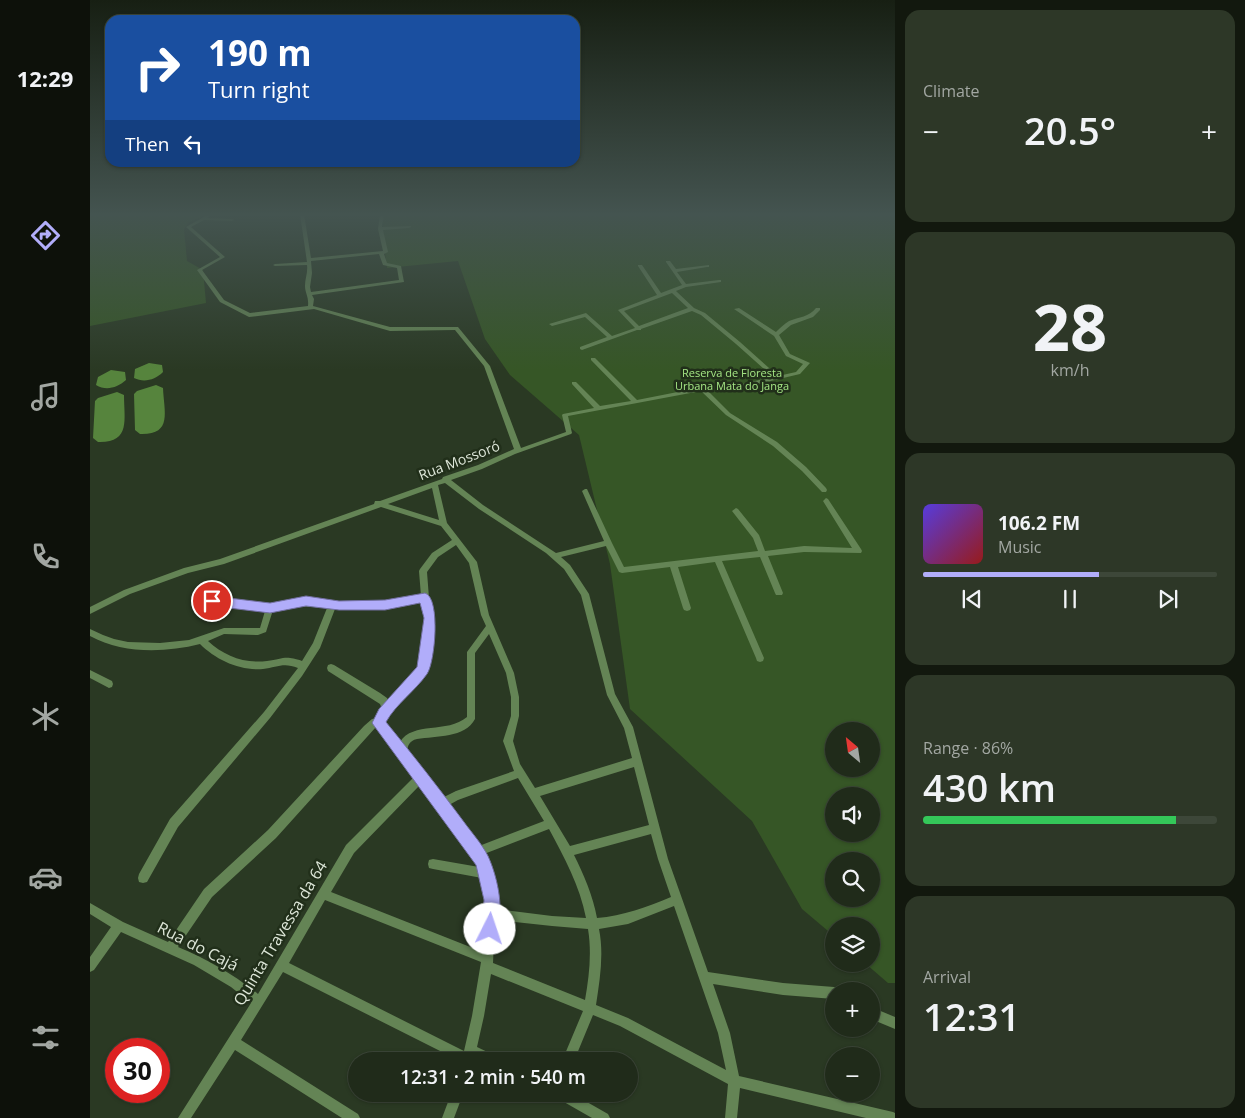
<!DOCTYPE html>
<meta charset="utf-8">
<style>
:root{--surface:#202b1a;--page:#2d3727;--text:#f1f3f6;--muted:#a2a7a2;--line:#3d4739;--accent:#b1adfa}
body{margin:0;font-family:"Open Sans",sans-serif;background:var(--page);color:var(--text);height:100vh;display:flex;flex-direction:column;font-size:19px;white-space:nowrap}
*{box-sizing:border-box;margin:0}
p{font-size:16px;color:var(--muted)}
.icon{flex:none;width:28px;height:28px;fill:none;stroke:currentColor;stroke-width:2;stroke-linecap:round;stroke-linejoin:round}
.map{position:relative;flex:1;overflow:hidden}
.side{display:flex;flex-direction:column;gap:10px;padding:10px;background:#12180e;width:350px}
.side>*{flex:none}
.hud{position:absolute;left:15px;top:15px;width:475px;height:152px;border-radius:15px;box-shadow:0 1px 4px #0004,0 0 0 1px var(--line);background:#1a4fa0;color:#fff;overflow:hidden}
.needle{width:32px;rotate:331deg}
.buttons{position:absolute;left:735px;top:722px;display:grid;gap:10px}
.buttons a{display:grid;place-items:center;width:55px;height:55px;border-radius:50%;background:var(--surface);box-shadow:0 1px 4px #0004,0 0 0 1px var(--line);font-size:25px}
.speed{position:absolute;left:15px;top:1038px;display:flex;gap:10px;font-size:25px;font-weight:700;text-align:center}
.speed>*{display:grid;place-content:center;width:65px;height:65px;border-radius:50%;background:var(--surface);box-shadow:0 1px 4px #0004,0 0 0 1px var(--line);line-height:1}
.speed .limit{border:8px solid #d22;background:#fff;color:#111}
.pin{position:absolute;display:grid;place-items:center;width:42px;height:42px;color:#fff;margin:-21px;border:2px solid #fff;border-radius:50%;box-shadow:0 1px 5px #0007}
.me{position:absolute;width:55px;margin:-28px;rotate:4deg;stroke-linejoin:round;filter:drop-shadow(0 0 4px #0008)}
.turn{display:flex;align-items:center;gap:18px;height:105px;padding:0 20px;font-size:22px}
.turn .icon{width:65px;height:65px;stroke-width:2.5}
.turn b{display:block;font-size:35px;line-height:42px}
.then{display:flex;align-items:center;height:48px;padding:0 20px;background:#0003;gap:10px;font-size:19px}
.big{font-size:38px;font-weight:600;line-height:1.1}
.side .tile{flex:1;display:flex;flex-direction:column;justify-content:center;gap:8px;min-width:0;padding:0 18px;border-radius:15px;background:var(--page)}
.side .dial{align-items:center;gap:0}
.dial b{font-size:65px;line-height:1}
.song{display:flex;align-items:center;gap:15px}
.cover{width:60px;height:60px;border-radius:8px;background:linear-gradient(135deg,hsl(250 70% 55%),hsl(0 70% 35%))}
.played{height:5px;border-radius:2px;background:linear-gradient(90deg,var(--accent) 60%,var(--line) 60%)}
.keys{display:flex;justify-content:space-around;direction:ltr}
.heat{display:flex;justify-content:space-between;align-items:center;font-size:28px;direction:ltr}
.charge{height:8px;border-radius:4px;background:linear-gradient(90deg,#34c759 86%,var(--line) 0)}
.trip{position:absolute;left:258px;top:1052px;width:290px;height:50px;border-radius:25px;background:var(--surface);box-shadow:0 1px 4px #0004,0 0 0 1px var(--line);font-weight:600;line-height:50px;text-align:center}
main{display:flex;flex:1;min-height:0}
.tabs{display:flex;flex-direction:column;width:90px;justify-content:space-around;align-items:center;background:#0d110a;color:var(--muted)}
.tabs .icon{width:35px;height:35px}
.tabs .active{color:var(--accent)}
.tabs b{font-size:22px;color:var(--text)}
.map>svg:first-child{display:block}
</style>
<main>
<nav class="tabs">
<b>12:29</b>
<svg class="icon active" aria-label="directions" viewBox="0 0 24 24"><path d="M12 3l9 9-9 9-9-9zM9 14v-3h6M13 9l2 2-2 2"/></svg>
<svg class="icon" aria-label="music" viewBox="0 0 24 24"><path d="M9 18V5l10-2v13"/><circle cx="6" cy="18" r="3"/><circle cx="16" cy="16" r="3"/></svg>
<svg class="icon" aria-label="phone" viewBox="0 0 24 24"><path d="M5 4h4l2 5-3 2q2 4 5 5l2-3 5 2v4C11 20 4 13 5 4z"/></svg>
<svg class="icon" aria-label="climate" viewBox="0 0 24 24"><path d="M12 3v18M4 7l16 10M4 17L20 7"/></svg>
<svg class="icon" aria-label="car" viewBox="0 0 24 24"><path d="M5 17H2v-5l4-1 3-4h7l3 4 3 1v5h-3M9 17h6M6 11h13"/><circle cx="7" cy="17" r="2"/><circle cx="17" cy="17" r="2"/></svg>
<svg class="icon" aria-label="filters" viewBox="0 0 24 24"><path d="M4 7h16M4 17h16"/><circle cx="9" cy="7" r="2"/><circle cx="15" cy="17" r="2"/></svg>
</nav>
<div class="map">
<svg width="805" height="1118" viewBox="0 0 805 1118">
<rect width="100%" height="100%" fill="#2a3923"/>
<path fill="#365626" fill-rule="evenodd" d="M 0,214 L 117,214 L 98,223 L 94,229 L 97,261 L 113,270 L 116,303 L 0,326 Z
M 294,214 L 805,214 L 805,983 L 798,983 L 776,964 L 781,964 L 781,926 L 744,926 L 744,936 L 712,909 L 662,821 L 540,709 L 520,564 L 489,435 L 420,375 L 395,339 L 368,261 L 297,268 L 292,230 ZM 744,731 L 781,731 L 781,769 L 744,769 ZM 744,796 L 781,796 L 781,834 L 744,834 ZM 744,861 L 781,861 L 781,899 L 744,899 Z"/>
<path fill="#56843d" d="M 59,363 L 72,365 L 73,372 C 65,380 54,383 44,378 L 45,369 Z
M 21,370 L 35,372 L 36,380 C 27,388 16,391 6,385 L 8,377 Z
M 66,385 L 73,388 C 74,412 83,435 50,434 L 45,430 L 44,394 L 47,391 Z
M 27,392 L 34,395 C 34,420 41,443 8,442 L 3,438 L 5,401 L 8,398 Z"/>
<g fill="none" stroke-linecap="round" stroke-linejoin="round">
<path fill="#648455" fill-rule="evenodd" d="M 119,214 L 123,214 L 117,218 L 142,219 L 144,220 L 142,221 L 114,220 L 101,227 L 135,257 L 112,270 L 134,300 L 160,313 L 218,306 C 219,297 215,293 215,286 C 215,278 218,273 217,265 L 185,266 L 183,265 L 185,264 L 217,262 L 210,214 L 214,214 L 221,258 L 293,251 L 288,229 L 290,214 L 294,214 L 292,227 L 321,226 L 321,227 L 319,228 L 293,230 L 298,252 L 294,254 L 297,263 L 311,266 L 314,282 L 222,295 L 224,299 L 223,306 L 300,327 L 368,327 L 400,366 L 431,448 L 476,432 L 472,415 L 473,414 L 504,408 L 482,384 L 482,382 L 486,382 L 510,406 L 541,401 L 501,360 L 501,358 L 505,358 L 547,400 L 618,386 L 639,387 L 683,377 L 646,344 L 611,315 L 602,311 L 551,329 L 551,330 L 547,330 L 492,350 L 490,349 L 490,347 L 517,337 L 495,317 L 462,326 L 459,324 L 496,313 L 522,336 L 545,328 L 528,310 L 567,295 L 548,266 L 548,265 L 552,265 L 571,293 L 592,285 L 576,262 L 576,261 L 580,261 L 586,269 L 619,265 L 619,267 L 617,267 L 587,272 L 596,284 L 629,280 L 631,280 L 631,282 L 596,287 L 586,291 L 604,308 L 615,313 L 650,342 L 688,376 L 706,372 L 713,364 L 696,356 L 684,336 L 644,309 L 649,308 L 686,332 C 690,328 694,324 699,321 C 709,317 719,317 726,308 L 730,308 L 730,310 L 723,317 L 701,325 L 689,335 L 700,354 L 720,363 L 710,374 L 639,391 L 617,390 L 640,413 L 687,442 L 716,467 L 736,488 L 737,490 L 736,492 L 732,492 L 712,471 L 683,446 L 636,415 L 611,391 L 478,416 L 482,433 L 481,434 L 425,454 L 392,469 L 361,480 L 393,505 L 466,553 L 514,541 L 492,491 L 495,489 L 497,489 L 522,543 L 534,567 L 668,551 L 663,538 L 642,511 L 646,508 L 648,509 L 669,535 L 675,551 L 714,546 L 762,548 L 733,501 L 736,498 L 738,499 L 771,549 L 772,551 L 771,553 L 714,552 L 678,556 L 693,593 L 692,595 L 686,595 L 685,593 L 670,557 L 632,561 L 674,658 L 673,661 L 670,662 L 667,661 L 666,658 L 625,562 L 588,567 L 601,608 L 600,610 L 597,611 L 594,610 L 593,608 L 580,567 L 532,573 L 529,572 L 516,546 L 471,557 L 480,565 L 499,594 L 525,694 L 543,727 L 578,859 L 618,972 L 693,983 L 744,987 L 748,989 L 749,991 L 744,991 L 744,999 L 693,995 L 623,984 L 640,1033 L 649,1076 L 803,1112 L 805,1113 L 805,1118 L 776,1118 L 650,1088 L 647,1118 L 635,1118 L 638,1084 L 530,1026 L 503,1015 L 484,1061 L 472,1061 L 493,1011 L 401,974 L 394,1016 L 387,1047 L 408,1057 L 410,1061 L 391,1061 L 384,1058 L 383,1061 L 370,1061 L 193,972 L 151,1040 L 268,1114 L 270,1118 L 252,1118 L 145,1050 L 101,1118 L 88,1118 L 161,1003 L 141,987 L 104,965 L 31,932 L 4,970 L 0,972 L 0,957 L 21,927 L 0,914 L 0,903 L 33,922 L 78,942 L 114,889 L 178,830 L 274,726 L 282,719 L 287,718 L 292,709 L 290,704 L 238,671 L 237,668 L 238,665 L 241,664 L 244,665 L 290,693 L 297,698 L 299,701 L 329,668 L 336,618 L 332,602 L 293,608 L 245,609 L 230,648 L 212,676 L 180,718 L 88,827 L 57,882 L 53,883 L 49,882 L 48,878 L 49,874 L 80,819 L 174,712 L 208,668 C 194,662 187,667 173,669 C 150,671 126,660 110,644 C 74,653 33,654 0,636 L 0,629 L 13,635 L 24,639 L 38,642 L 70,643 L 99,640 L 134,628 L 170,628 L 175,611 L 143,607 L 137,604 L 122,604 L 119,603 L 115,598 L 116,596 L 119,595 L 124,598 L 139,598 L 145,601 L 180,605 L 207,600 L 250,603 L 282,602 L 304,601 L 331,596 L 329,571 L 330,569 L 342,553 L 362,540 L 351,526 L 291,507 L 134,564 L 98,573 L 40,594 L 0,614 L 0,607 L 34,590 L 94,568 L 130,559 L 284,504 L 285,501 L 290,501 L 352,479 L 353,477 L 388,465 L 424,449 L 394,366 L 365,330 L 300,331 L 224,309 L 159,317 L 130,302 L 107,270 L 130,257 L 96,227 ZM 289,254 L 293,265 L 307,268 L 309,280 L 221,292 L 220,287 L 222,273 L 221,261 ZM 582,293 L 598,308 L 549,326 L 534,311 ZM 355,483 L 389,509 L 456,553 L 474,569 L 491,595 L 517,695 L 534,728 L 542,758 L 445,788 L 430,764 L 423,741 L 429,716 L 429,697 L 424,673 L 399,615 L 387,562 L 357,523 L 348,485 ZM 342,488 L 349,520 L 298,504 ZM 366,545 L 379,563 L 391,615 L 396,626 L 377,652 L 377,717 C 357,734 323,721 310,742 L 294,722 L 297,716 L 337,669 L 344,618 L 339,598 L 337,572 L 348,557 ZM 207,606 L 237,608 L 223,643 L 212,661 C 195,655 193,659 177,661 C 155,664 134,656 118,641 L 134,634 L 168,635 L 176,632 L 183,610 ZM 399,634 L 416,673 L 421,697 L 421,716 L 413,741 L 424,771 L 366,791 L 352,798 L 332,774 L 317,752 C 318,745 319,741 327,739 C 346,736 375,738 385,719 L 385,653 ZM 286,727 L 297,738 L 323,778 L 256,845 L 168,994 C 143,974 117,959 88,947 L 122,897 L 186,838 ZM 544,767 L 559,825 L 480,846 L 450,796 ZM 428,778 L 454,821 L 389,846 L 374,824 L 359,805 L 368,800 ZM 329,786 C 350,809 379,837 389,867 L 343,859 L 339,860 L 338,864 L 339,868 L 343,869 L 392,878 C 395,903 395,927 393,952 L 241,892 L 264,853 ZM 459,829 C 474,857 490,886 496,918 L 462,916 L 405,909 L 402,874 L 394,854 ZM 561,834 L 568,859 L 581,897 C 557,907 533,916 507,918 C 503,896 494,875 484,855 ZM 235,900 L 391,962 L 382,1016 L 374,1051 L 199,963 ZM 584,906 L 628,1033 L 636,1070 L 538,1018 L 506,1005 C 510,979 514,954 509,929 L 538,924 ZM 405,920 L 462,926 L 498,929 C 502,953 499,977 495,1000 L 403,963 Z
M 0,670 L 22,681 L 23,684 L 22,687 L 19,688 L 0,678 Z
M 781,1007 L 805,1017 L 805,1029 L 781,1019 Z
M 361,1094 L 373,1094 L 364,1118 L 352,1118 Z
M 465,1094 L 483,1094 L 518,1114 L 520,1118 L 502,1118 L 467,1098 Z"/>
</g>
<linearGradient id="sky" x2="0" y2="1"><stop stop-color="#171f13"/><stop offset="0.58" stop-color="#445450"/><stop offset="1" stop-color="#445450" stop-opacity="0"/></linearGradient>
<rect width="805" height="370" fill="url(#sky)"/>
<path fill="#b1adfa" stroke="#7370a2" d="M 335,593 C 351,598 345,663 337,674 C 325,691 306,704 296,722 C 323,755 349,788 374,822 C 382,833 392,844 398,856 C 408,878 415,912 406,934 L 400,937 L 394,934 L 392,929 L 394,900 L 386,865 L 282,723 L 289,709 L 327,667 L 334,618 L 330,603 L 295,610 L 249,610 L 216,606 L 180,613 L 122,606 L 116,601 L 122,596 L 180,603 L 216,596 L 249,601 L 295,600 Z"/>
<g text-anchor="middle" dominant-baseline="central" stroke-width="5" stroke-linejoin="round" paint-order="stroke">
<g font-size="11" fill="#a4e584" stroke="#212f1a">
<text x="642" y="372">Reserva de Floresta<tspan x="642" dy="13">Urbana Mata do Janga</tspan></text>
</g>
<g font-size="14" fill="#dde6d8" stroke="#212f1a">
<text transform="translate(369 460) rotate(-21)">Rua Mossoró</text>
</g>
<g font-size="16" fill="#dde6d8" stroke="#212f1a">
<text transform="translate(190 933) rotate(-59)">Quinta Travessa da 64</text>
<text transform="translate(108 946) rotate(27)">Rua do Cajá</text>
</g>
</g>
</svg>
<div class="buttons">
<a><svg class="needle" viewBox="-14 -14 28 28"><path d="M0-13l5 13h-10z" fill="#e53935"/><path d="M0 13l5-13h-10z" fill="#a2a7a2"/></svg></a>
<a><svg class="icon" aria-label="sound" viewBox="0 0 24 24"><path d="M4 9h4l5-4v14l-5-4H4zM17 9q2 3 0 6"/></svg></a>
<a><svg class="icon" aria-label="search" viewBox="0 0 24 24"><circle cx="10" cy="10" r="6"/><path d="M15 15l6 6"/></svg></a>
<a><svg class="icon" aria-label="layers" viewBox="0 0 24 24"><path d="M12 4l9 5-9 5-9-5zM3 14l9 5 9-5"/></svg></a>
<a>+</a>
<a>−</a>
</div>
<div class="speed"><div class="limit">30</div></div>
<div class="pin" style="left:122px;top:601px;background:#d93025"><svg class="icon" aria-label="arrive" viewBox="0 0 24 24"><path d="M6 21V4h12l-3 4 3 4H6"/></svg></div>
<svg class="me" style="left:400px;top:929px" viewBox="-20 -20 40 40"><circle r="19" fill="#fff"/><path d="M0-13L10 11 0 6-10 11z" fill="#b1adfa"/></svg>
<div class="trip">12:31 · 2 min · 540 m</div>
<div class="hud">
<div class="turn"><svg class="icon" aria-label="right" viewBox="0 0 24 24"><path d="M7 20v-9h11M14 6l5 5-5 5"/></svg><div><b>190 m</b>Turn right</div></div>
<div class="then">Then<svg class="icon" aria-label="left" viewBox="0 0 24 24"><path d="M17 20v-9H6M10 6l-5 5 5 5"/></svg></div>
</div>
</div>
<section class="side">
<div class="tile"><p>Climate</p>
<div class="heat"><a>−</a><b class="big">20.5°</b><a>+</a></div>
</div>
<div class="tile dial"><b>28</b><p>km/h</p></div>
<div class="tile">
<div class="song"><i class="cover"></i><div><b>106.2 FM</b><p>Music</p></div></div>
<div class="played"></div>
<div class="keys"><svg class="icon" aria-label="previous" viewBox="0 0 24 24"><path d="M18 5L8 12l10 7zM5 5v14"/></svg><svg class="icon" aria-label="pause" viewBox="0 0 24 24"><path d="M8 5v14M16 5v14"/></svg><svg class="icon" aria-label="next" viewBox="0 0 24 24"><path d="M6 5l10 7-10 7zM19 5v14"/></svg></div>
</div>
<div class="tile"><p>Range · 86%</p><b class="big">430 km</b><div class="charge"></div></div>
<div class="tile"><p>Arrival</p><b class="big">12:31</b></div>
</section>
</main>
